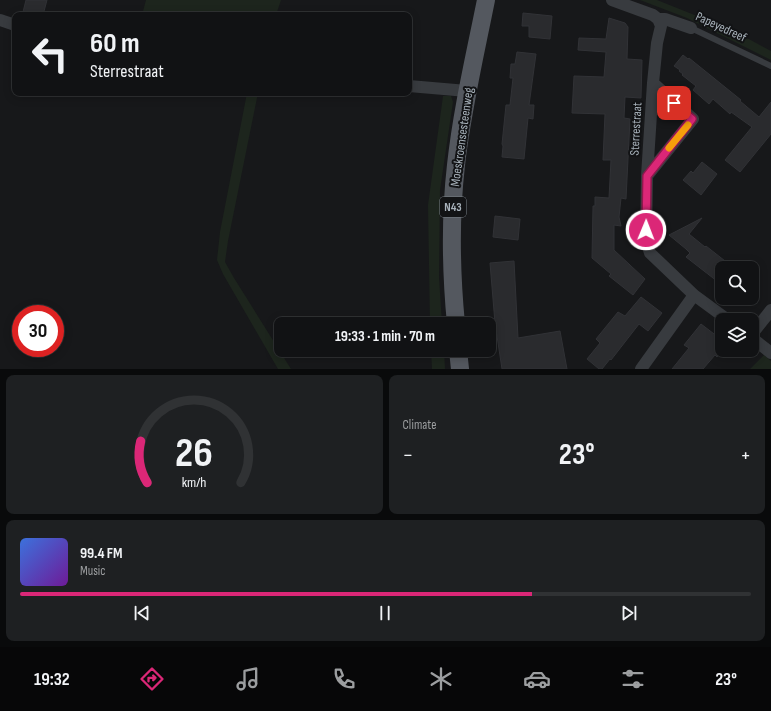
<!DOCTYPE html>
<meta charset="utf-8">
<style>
:root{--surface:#111214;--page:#1e2022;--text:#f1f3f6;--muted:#9c9ea0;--line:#303234;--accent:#db2777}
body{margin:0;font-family:"Sofia Sans Condensed",sans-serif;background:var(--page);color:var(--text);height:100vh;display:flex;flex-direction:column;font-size:15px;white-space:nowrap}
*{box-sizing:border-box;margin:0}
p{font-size:13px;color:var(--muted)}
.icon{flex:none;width:22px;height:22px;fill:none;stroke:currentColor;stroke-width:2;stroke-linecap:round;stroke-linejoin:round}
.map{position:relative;height:369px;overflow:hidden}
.drawer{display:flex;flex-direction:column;gap:6px;padding:6px;background:#090a0b;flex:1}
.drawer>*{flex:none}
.guide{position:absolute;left:12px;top:12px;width:400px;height:84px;border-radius:8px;box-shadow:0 2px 10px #0003,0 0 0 1px var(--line);background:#111214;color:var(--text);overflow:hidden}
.fabs{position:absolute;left:715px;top:261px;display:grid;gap:8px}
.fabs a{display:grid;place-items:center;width:44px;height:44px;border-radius:8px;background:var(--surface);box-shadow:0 2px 10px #0003,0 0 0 1px var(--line);font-size:20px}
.speed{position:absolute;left:12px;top:305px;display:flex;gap:8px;font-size:20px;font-weight:700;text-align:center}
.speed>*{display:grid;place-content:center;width:52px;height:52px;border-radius:50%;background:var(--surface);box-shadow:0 2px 10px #0003,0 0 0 1px var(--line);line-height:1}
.speed .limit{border:6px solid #d22;background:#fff;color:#111}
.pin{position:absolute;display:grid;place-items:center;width:34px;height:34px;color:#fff;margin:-17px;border-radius:8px;box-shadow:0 2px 6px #0006}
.me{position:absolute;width:44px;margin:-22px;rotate:1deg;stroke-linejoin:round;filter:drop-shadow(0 0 3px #0008)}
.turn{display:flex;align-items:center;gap:14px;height:84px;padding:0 12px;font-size:18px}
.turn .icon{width:52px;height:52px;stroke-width:2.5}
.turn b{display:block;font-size:28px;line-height:34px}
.big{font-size:30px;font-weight:700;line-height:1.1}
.drawer .widget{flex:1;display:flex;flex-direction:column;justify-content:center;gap:6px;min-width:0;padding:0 14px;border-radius:8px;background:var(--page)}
.drawer .dial{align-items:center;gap:0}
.dial svg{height:104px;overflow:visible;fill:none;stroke:var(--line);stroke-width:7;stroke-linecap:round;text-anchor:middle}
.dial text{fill:var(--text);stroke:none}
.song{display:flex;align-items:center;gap:12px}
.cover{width:48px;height:48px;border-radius:6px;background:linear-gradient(135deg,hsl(220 70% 55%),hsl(280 70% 35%))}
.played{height:4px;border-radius:2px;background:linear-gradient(90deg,var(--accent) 70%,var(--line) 70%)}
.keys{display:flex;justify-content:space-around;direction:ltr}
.heat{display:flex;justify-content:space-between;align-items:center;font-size:22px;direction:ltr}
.drawer .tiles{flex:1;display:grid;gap:6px;grid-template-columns:1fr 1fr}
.widget:last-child{grid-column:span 2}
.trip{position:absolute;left:274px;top:317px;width:222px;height:40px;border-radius:8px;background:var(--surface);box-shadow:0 2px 10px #0003,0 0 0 1px var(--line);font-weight:700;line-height:40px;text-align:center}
.dock{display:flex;height:64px;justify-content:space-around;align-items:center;background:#070708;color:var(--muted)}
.dock .icon{width:28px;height:28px}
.dock .active{color:var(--accent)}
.dock b{font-size:18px;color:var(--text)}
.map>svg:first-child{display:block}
</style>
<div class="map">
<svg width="771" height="369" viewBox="0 0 771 369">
<rect width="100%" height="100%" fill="#17181a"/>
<path fill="#1d251d" d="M 146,0 L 281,0 L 276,15 L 142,15 Z
M 640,0 L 657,0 L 732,30 L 771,51 L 771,60 L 687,18 Z
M 247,93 L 258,93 L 228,241 L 225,262 L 234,278 L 291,369 L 278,369 L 223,274 L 217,260 L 220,232 Z
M 443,96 L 451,96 L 453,102 L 440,190 L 439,277 L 442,324 L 430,324 L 428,205 Z
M 431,350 L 444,350 L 445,369 L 432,369 Z
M 764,355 L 771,361 L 771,369 L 750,369 Z"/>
<path fill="#2a2b2e" stroke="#313236" d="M 26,0 L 47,0 L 43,15 L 36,15 L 23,12 Z
M 523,13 L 552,16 L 550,39 L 529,37 L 529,26 L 522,26 Z
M 609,18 L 625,23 L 628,27 L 627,59 L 642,60 L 641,98 L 625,97 L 624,118 L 630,119 L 626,199 L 621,198 L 619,217 L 621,226 L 614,225 L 614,250 L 645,279 L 633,295 L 609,276 L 611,274 L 592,258 L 593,206 L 595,206 L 595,197 L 609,198 L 611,160 L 603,160 L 605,114 L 572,113 L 574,76 L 604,77 L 606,52 L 578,50 L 579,38 L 606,39 Z
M 517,52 L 536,54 L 529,105 L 534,105 L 533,119 L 528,118 L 524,159 L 502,157 L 503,146 L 502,144 L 506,105 L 510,105 L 513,78 L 510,78 L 511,64 L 515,64 Z
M 683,55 L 688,59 L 689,58 L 741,100 L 740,101 L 759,117 L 771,102 L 771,134 L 740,172 L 725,160 L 752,127 L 731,112 L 730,114 L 713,99 L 709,104 L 693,90 L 696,86 L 682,75 L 683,74 L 679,71 L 680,70 L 674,66 Z
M 702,162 L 717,174 L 701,195 L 683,180 L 691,171 L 693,173 Z
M 495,216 L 520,219 L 518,240 L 493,237 Z
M 702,218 L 689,234 L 705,247 L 706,246 L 734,268 L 722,268 L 722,285 L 686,257 L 690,253 L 686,249 L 669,235 Z
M 514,261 L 518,338 L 560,331 L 567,369 L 502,369 L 495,323 L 490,263 Z
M 641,297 L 662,313 L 648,331 L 639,324 L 611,360 L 610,359 L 602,369 L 599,369 L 587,359 L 600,343 L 596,339 L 618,312 L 625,316 Z
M 701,324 L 722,340 L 722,350 L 717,357 L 715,355 L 703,369 L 672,369 L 689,348 L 684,345 Z"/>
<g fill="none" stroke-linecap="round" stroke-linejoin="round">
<path stroke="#383b3f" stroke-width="6" d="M 691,28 L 771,66"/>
<path stroke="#383b3f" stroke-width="12" d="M 612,0 L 653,15 L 658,19 L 661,26 L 657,43 L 653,83 L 647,176 L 646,240 L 650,253 L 694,295 L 728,320
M 658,19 L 665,19 L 691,28
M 0,20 L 15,25
M 409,86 L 467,91
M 647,176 L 693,119 L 653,83
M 752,334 L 771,310
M 752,338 L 771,353
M 641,369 L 694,295"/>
<path stroke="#54585f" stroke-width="18" d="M 456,324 C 451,272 450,218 456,165 C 462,110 475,55 486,0
M 458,350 L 460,369"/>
</g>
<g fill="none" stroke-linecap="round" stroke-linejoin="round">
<defs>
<path id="route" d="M 646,230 L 647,176 L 692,119 L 674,103"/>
</defs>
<use href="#route" stroke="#8e194d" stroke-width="10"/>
<use href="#route" stroke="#db2777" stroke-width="7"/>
<path stroke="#f59e0b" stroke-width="7" d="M 669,148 L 688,125"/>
</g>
<g text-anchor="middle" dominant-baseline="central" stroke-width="4" stroke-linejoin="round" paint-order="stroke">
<rect fill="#121315" stroke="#7b8289" stroke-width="1" x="440" y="197" width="26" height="20" rx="3"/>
<g font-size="12" font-weight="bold" fill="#a8b2bb">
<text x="453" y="207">N43</text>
</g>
<g font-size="13" fill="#a8b2bb" stroke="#121315">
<text transform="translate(721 27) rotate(25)">Papeyedreef</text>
<text transform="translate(636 129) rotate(-87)">Sterrestraat</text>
<text transform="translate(462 137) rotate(-82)">Moeskroensesteenweg</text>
</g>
</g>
</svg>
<div class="fabs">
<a><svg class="icon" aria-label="search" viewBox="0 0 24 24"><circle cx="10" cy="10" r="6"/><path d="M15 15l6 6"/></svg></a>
<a><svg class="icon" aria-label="layers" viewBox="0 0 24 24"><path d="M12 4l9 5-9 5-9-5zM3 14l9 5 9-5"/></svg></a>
</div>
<div class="speed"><div class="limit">30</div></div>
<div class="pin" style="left:674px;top:103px;background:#d93025"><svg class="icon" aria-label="arrive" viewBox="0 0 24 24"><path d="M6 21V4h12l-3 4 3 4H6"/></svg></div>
<svg class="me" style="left:646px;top:230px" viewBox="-20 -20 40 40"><circle r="17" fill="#db2777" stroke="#fff" stroke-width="3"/><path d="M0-11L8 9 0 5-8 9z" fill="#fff"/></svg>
<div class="trip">19:33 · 1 min · 70 m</div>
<div class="guide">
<div class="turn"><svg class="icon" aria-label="left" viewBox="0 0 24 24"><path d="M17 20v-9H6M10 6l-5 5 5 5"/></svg><div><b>60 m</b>Sterrestraat</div></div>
</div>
</div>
<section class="drawer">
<div class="tiles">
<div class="widget dial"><svg viewBox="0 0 100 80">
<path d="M14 69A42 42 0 1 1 86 69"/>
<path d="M14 69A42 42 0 0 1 9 37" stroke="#db2777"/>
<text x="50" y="56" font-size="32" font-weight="700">26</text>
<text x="50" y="72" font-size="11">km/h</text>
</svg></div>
<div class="widget"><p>Climate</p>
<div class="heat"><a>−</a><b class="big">23°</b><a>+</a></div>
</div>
<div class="widget">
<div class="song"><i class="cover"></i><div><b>99.4 FM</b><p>Music</p></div></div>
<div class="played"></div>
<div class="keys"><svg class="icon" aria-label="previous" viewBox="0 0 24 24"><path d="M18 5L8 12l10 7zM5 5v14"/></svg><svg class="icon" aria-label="pause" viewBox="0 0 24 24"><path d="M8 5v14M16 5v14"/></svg><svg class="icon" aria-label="next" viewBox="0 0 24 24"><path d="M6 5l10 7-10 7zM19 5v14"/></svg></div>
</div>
</div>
</section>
<nav class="dock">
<b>19:32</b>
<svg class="icon active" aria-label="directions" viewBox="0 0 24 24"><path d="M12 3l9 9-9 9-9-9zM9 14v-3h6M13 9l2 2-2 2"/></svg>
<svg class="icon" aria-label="music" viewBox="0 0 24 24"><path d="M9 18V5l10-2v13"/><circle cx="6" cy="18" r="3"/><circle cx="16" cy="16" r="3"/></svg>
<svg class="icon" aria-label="phone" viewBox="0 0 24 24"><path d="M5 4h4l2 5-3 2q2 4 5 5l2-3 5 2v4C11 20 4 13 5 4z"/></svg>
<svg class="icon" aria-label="climate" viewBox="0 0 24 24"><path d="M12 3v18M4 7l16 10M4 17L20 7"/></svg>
<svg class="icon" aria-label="car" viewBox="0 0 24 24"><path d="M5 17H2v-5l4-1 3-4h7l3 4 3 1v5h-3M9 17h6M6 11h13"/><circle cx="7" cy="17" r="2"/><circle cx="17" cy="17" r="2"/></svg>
<svg class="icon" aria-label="filters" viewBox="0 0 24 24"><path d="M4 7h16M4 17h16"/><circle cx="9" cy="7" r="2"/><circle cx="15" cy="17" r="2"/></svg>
<b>23°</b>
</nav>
